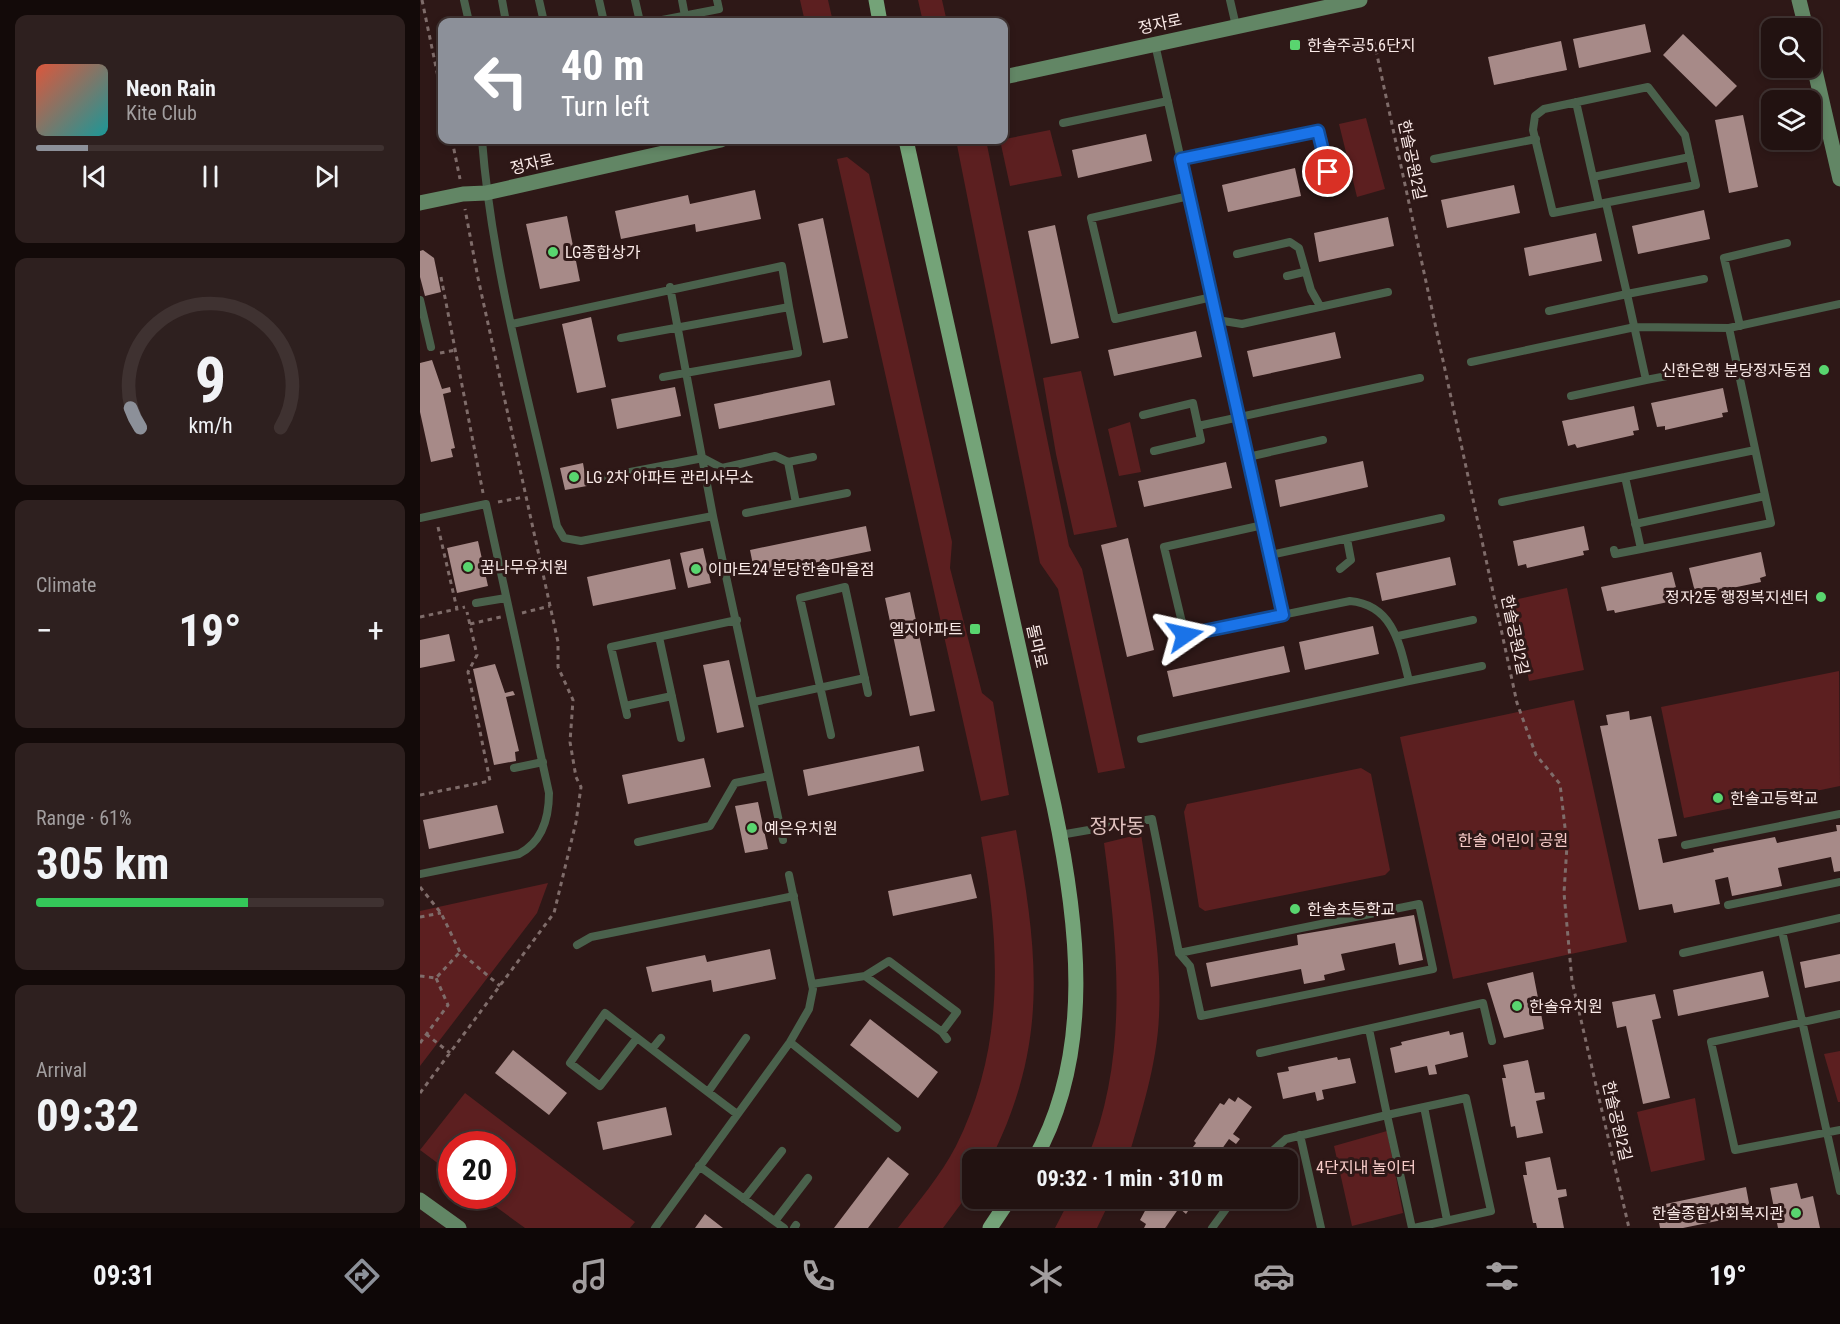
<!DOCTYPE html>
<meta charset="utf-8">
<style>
:root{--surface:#221211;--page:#2e201f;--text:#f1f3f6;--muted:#a29e9f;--line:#3f3231;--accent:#8c9099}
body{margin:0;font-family:"Roboto Condensed","Noto Sans KR",sans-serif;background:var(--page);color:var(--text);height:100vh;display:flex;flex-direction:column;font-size:22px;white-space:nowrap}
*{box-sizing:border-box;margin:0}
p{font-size:20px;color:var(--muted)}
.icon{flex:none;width:33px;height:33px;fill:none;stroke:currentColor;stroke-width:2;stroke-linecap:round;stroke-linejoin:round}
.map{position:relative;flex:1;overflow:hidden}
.drawer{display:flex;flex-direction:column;gap:15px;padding:15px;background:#130a09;width:420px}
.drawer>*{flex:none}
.hud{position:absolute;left:18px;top:18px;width:570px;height:126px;border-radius:12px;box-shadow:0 3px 9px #0003,0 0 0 2px var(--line);background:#8c9099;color:#fff;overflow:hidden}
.controls{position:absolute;left:1341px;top:18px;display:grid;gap:12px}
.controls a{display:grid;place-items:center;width:60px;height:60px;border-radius:12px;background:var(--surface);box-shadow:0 3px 9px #0003,0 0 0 2px var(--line);font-size:30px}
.speed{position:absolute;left:18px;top:1131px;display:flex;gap:12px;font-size:30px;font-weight:700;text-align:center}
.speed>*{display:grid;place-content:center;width:78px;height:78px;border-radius:50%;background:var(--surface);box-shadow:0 3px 9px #0003,0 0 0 2px var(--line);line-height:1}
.speed .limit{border:9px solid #d22;background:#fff;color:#111}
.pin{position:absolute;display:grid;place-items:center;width:51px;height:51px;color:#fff;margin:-26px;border:3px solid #fff;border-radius:50%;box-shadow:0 2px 6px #0007}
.me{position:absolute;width:66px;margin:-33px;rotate:79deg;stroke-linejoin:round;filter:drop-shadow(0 0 4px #0008)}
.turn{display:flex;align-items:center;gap:21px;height:126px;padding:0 24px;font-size:27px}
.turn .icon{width:78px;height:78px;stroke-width:2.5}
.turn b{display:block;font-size:42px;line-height:51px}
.big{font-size:45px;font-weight:700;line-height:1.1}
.drawer .tile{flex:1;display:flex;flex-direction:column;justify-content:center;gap:9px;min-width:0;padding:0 21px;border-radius:12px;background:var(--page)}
.drawer .dial{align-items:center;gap:0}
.dial svg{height:156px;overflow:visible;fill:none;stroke:var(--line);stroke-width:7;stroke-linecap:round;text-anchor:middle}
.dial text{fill:var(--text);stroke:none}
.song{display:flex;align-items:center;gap:18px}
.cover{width:72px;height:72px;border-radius:9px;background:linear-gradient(135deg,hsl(10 70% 55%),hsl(180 70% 35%))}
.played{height:6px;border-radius:3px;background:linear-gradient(90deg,var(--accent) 15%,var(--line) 15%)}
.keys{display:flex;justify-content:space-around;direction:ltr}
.heat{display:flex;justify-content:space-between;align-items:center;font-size:33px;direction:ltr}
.charge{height:9px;border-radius:4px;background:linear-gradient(90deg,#34c759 61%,var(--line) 0)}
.trip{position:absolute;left:542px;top:1149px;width:336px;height:60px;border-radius:12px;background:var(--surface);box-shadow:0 3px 9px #0003,0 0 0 2px var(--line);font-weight:700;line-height:60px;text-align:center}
.menu{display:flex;height:96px;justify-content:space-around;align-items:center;background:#0e0707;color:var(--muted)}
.menu .icon{width:42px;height:42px}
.menu .current{color:var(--accent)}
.menu b{font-size:27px;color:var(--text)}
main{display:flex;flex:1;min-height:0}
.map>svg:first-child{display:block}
</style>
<main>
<section class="drawer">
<div class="tile">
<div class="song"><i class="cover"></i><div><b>Neon Rain</b><p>Kite Club</p></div></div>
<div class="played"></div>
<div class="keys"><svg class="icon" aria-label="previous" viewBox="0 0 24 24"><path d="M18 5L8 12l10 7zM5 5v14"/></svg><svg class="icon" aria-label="pause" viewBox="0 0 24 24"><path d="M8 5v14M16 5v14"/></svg><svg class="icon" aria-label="next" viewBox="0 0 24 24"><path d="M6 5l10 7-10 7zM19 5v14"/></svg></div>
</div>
<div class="tile dial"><svg viewBox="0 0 100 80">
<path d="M14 69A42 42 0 1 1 86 69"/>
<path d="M14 69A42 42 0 0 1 9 59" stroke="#8c9099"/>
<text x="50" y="56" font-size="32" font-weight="700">9</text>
<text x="50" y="72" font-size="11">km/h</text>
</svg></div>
<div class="tile"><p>Climate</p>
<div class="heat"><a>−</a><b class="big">19°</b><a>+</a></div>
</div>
<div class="tile"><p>Range · 61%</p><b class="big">305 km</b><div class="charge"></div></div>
<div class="tile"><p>Arrival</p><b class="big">09:32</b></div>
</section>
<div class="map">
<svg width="1420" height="1228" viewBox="0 0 1420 1228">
<rect width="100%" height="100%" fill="#2e1817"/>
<path fill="#5c1f20" d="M 380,0 L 408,0 L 413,22 L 385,22 Z
M 498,0 L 522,0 L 527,22 L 503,22 Z
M 946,118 L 965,189 L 937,197 L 919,124 Z
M 630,130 L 642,176 L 590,186 L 580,140 Z
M 540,140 L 566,140 L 649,546 L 662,569 L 705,768 L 678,773 L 638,589 L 620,563 L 537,145 Z
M 427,157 L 449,174 L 532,542 L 530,568 L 562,693 L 573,702 L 589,795 L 561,801 L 417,159 Z
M 661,371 L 697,527 L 654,535 L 636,454 L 623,378 Z
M 710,422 L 721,472 L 699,476 L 688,429 Z
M 1147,588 L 1164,670 L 1109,681 L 1094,600 Z
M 1419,671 L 1420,786 L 1264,818 L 1241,707 Z
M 1154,700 L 1207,942 L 1033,979 L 980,737 Z
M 941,768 L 951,774 L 970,870 L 965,875 L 785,911 L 779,907 L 764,812 L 767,804 Z
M 596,830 C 618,955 629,1042 571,1159 L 552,1160 L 552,1189 L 523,1228 L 478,1228 C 498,1202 521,1175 536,1146 C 586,1046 580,944 561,837 Z
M 721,834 C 730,893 742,956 739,1016 C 737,1065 721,1113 708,1159 L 667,1159 C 709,1058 698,949 684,843 Z
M 128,883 L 117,913 L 0,1066 L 0,911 Z
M 1420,1051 L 1420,1102 L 1418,1102 L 1404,1054 Z
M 45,1093 L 215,1222 L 210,1228 L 105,1228 L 61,1196 L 82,1196 L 82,1144 L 32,1144 L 31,1173 L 0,1150 Z
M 1275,1098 L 1285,1160 L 1231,1172 L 1217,1112 Z
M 967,1131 L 983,1213 L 932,1226 L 914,1146 Z
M 650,1199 L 650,1198 L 691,1199 L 677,1228 L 635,1228 Z"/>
<path fill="#a78a88" d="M 1225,24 L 1231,52 L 1159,68 L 1153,39 Z
M 1263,34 L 1317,86 L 1296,107 L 1243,55 Z
M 1141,41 L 1147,70 L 1074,85 L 1068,57 Z
M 1323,115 L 1338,187 L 1309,193 L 1295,120 Z
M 726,134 L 732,161 L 658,178 L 652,150 Z
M 875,168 L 881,196 L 808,212 L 802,185 Z
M 1094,185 L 1100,213 L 1027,228 L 1021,200 Z
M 335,190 L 341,219 L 276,232 L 275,224 L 201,239 L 195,211 L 268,195 L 270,204 Z
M 1284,210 L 1290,239 L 1218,254 L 1212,226 Z
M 147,216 L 160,281 L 120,289 L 106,224 Z
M 968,217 L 974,246 L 899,262 L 894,233 Z
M 403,218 L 428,338 L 403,343 L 378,224 Z
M 635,225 L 659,338 L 631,344 L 608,231 Z
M 1176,233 L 1182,261 L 1109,276 L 1104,248 Z
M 3,250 L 14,258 L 21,292 L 5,296 L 0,277 L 0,251 Z
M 171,317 L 186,387 L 157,393 L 142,324 Z
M 776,331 L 782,357 L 694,376 L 688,350 Z
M 915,332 L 921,358 L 833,377 L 827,351 Z
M 12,360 L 22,389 L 30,387 L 31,392 L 23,394 L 35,448 L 31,449 L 33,457 L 11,462 L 0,412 L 0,363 Z
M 410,380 L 415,405 L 299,429 L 294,404 Z
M 255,387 L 261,416 L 197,429 L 191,399 Z
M 1303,388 L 1308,412 L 1302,413 L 1303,417 L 1245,430 L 1245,426 L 1237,427 L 1231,403 Z
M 1214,406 L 1219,430 L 1213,431 L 1214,435 L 1157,448 L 1155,444 L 1148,446 L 1142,421 Z
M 943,461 L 948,487 L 860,507 L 855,480 Z
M 806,462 L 812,488 L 724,507 L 718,481 Z
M 163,463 L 167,486 L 145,490 L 140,468 Z
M 446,526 L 451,551 L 335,575 L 330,550 Z
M 1164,526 L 1169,550 L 1163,551 L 1164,555 L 1107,568 L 1106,564 L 1098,566 L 1093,541 Z
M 708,538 L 734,650 L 707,657 L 681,545 Z
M 58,541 L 68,586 L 37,593 L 27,548 Z
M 283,548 L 291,583 L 268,588 L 260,553 Z
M 1341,552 L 1346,576 L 1340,578 L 1341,582 L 1283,594 L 1282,591 L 1275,592 L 1269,568 Z
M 1030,557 L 1036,585 L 962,601 L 956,573 Z
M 250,559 L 256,589 L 173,606 L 167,577 Z
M 1252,572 L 1258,595 L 1252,597 L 1253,601 L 1195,613 L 1194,610 L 1187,611 L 1181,587 Z
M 490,592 L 515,711 L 490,716 L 465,598 Z
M 953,626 L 959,654 L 885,670 L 879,642 Z
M 29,634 L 35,661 L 0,668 L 0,640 Z
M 864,646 L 870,672 L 753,697 L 747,671 Z
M 309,660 L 324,727 L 297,733 L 283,665 Z
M 75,664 L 85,693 L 93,691 L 95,695 L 86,697 L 99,751 L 95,752 L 96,761 L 74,765 L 53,669 Z
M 1209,711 L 1210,720 L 1231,716 L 1257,836 L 1238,839 L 1243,863 L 1294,852 L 1293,849 L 1355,837 L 1357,843 L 1417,831 L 1416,825 L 1420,825 L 1420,871 L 1414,872 L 1411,857 L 1358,868 L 1362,886 L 1312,896 L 1308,877 L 1295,880 L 1300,904 L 1254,913 L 1252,904 L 1219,910 L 1180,726 L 1188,725 L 1186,715 Z
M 499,746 L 504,771 L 388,796 L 383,770 Z
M 284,758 L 291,787 L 208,804 L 202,775 Z
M 338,802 L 348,849 L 325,853 L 315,806 Z
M 77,805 L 84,833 L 9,849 L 3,820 Z
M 551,874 L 557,898 L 473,916 L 468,891 Z
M 994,915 L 1003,960 L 979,965 L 975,943 L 921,954 L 925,970 L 904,975 L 905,980 L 884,984 L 881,969 L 791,987 L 786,963 L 878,945 L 877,935 Z
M 350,949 L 356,979 L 293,992 L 291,980 L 232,992 L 226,967 L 285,955 L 287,962 Z
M 1420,954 L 1420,981 L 1385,988 L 1380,962 Z
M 1343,971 L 1349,997 L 1258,1016 L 1253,990 Z
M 1113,972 L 1124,1029 L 1084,1038 L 1067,983 Z
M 1235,994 L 1241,1018 L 1232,1020 L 1250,1098 L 1223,1104 L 1206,1026 L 1197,1028 L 1192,1002 Z
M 450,1019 L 518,1072 L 498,1098 L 430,1045 Z
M 1029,1031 L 1030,1035 L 1043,1032 L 1048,1057 L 1015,1065 L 1017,1074 L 1009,1075 L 1007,1066 L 975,1073 L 970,1048 L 982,1045 L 981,1042 Z
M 93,1050 L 147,1093 L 129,1115 L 75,1073 Z
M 917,1057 L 918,1060 L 930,1058 L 936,1083 L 902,1090 L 904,1099 L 897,1101 L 895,1092 L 863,1099 L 857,1073 L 869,1071 L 868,1067 Z
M 1108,1060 L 1115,1093 L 1124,1092 L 1125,1099 L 1116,1101 L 1123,1133 L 1097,1138 L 1095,1126 L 1091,1127 L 1082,1078 L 1086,1078 L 1083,1065 Z
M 818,1097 L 832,1107 L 813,1134 L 820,1139 L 816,1144 L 809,1139 L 794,1160 L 775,1160 L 776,1155 L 770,1151 L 776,1143 L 774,1141 L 800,1103 L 804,1105 L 809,1098 L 815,1102 Z
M 246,1107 L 252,1135 L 183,1150 L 177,1122 Z
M 468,1157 L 489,1174 L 448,1228 L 414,1228 Z
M 1130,1157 L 1137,1190 L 1146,1189 L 1147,1196 L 1138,1198 L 1144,1228 L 1117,1228 L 1116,1223 L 1113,1223 L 1103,1175 L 1107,1175 L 1105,1162 Z
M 1377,1183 L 1381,1199 L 1393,1196 L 1400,1228 L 1358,1228 L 1350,1188 Z
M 1326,1187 L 1331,1214 L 1263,1228 L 1240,1228 L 1236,1206 Z
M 732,1198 L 767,1198 L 763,1203 L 770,1208 L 766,1214 L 759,1208 L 745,1228 L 724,1228 L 726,1224 L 720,1220 Z
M 285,1214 L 303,1228 L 275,1228 Z"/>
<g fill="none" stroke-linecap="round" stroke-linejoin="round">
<path stroke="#7f6c6a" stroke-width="3" stroke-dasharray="4.5 4.5" stroke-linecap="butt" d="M 2,0 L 22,96
M 954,41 L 1097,703 L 1116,755 L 1140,784 L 1147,845 L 1144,893 L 1152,981 L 1209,1228
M 32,140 L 40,179
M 21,277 L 63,493
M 20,353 L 36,350
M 78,502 L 104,497
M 18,527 L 37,609 L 45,607
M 102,613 L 130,606
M 0,617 L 37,609
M 50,624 L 81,617
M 0,795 L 70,781 L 48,672 L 57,655 L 47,612
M 0,887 L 21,913 L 40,952 L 80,986
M 0,917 L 21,913
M 0,976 L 16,978 L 40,952
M 6,1034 L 30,1053
M 0,1043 L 28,1005 L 16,978
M 0,1093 L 134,913 L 156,822 L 161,787 L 156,777 L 150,742 L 153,700 L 138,667 L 138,642 L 58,278 L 45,209"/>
<path stroke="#4a614c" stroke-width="8" d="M 44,0 L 49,22
M 82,0 L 86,22
M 119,0 L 124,22
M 179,0 L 184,22
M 215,0 L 220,22
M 262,0 L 265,16
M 810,0 L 816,26
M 232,22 L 299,9 L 297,0
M 735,44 L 863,615
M 1228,87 L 1265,135 L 1276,185 L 1133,213 L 1113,130 L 1115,116 L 1124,109 Z
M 1156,102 L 1179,204
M 643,123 L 748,101
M 62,140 C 72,270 109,398 137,526 L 144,538 L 161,541 L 293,516
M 761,159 L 898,131 L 912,193
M 1014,159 L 1116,139
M 1173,177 L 1270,157
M 769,196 L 671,218 L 695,319 L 792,297
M 1186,203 L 1207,294 L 1284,279
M 817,254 L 870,242 L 879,248 L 891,290 L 900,306
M 867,276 L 884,272
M 250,287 L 293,516 L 363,840
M 0,300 L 11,347
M 1129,311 L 1207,294 L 1226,380 L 1151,396
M 797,320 L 822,324 L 968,292
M 92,324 L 362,266 L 369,307 L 201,338
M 1320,326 L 1304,258 L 1367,243
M 1051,362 L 1215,327 L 1309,328 L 1420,304
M 243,377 L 378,353 L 369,307
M 1226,380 L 1283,369
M 723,415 L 773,403 L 778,426
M 734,451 L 781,440 L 778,426 L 1000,378
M 828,457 L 903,440
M 368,462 L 393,457
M 1205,477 L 1335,450
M 174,479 L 283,458 L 302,468 L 355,456 L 368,462 L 376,503
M 1082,502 L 1205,477 L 1221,549 L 1351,523 L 1309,328
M 326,513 L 427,493
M 0,518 L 66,504 L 129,793 C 129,819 122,842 99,854 L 0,874
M 1215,524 L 1345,496
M 1194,550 L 1195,554 L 1221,549
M 850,555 L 1021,518
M 920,569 L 931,560 L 927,539
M 56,603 L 86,598
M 978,636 L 1053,620
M 239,637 L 261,738
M 989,681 L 1062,666
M 334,702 L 445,678
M 205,706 L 252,696
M 207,715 L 191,647 L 317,620
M 411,735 L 380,598 L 425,587 L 448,693
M 721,739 L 989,681 C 980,646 974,605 930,601 L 765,635 L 744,547 L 843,525
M 94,768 L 123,762
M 640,835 L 732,819 L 759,953 L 770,966 L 781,1016 L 1013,969 L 999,904 L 759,953
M 218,842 L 290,826 L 315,783 L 349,776
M 1265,845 L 1420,814
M 1308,905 L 1420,882
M 1362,931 L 1420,1191
M 157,945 L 171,937 L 374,896
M 1263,953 L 1420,918
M 392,984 L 445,976 L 522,1032 L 537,1012 L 469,961 L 445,976
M 1420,1014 L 1291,1042 L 1315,1150 L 1420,1130
M 949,1029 L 967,1115 L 1004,1107 L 1027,1220
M 522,1032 L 527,1039
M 217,1038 L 180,1086 L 150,1063 L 185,1013 C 229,1047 273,1081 317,1114
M 370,1042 L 477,1128
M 232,1049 L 241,1038
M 840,1053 L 1063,1003 L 1072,1041
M 288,1092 L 326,1038
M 880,1135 L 901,1228
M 842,1160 L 866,1139 L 967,1115 L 992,1228
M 279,1166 L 364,1228
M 324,1199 L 362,1151
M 355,1221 L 388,1178
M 235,1228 L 370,1042 L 389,1009 L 393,989 L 369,875
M 374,1228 L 376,1225
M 792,1228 L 814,1198
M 994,1228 L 1071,1211 L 1046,1098 L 1004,1107"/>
<path stroke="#628665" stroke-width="15" d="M 1379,0 L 1386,28
M 1390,49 L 1420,179
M 584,77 L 940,0
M 0,203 L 43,194 L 66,193 L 301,140
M 0,1200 L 39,1228"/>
<path stroke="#74a378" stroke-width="15" d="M 456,0 L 460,22
M 486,140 L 634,806 C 658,920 675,1053 614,1160
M 570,1228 L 590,1198"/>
</g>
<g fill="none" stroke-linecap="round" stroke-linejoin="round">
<defs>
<path id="route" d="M 765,635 L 863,615 L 761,159 L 898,131 L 908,172"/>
</defs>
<use href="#route" stroke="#114b97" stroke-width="15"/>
<use href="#route" stroke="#1a73e8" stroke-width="10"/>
</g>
<g fill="#59d56f" stroke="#2e1817" stroke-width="2">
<rect x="869" y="39" width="12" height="12" rx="3"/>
<circle cx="133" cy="252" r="6"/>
<circle cx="1404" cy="370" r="6"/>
<circle cx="154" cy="477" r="6"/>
<circle cx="48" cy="567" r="6"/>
<circle cx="276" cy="569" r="6"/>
<circle cx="1401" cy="597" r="6"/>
<rect x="549" y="623" width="12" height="12" rx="3"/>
<circle cx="1298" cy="798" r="6"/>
<circle cx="332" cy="828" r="6"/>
<circle cx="875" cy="909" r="6"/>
<circle cx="1097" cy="1006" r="6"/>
<circle cx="1376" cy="1213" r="6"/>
</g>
<g text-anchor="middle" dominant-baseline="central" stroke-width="6" stroke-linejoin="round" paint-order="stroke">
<g font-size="16" fill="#faeae8" stroke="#2e1817">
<text transform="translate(740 24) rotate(-12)">정자로</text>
<text transform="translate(992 160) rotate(78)">한솔공원2길</text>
<text transform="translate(112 164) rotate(-13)">정자로</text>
<text transform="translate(1095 635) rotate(78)">한솔공원2길</text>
<text transform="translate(617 646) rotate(77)">돌마로</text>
<text transform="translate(1197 1121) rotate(77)">한솔공원2길</text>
</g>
<g font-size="16" fill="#faeae8" stroke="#2e1817" text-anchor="start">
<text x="887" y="45">한솔주공5.6단지</text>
<text x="145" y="252">LG종합상가</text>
<text x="1392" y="370" text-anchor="end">신한은행 분당정자동점</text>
<text x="166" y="477">LG 2차 아파트 관리사무소</text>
<text x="60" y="567">꿈나무유치원</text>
<text x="288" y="569">이마트24 분당한솔마을점</text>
<text x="1389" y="597" text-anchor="end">정자2동 행정복지센터</text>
<text x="543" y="629" text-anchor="end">엘지아파트</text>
<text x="1310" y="798">한솔고등학교</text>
<text x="344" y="828">예은유치원</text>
<text x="887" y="909">한솔초등학교</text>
<text x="1109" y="1006">한솔유치원</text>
<text x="1364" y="1213" text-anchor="end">한솔종합사회복지관</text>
</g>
<g font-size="16" fill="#f8ccc9" stroke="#2e1817">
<text x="1093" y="840">한솔 어린이 공원</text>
<text x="946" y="1167">4단지내 놀이터</text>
</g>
<g font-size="20" fill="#e2c3c0" stroke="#2e1817">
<text x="697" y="826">정자동</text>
</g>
</g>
</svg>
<div class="controls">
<a><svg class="icon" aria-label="search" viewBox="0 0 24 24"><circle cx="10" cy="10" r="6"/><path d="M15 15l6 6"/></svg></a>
<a><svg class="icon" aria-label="layers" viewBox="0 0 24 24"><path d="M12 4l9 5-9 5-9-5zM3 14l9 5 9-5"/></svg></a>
</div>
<div class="speed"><div class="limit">20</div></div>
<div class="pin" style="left:908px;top:172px;background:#d93025"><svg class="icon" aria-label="arrive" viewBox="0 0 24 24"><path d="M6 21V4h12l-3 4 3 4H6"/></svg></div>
<svg class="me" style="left:765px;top:635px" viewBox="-20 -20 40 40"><path d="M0-17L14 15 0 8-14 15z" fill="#1a73e8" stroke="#fff" stroke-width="4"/></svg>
<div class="trip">09:32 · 1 min · 310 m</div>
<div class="hud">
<div class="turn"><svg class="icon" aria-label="left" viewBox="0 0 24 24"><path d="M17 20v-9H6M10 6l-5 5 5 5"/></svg><div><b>40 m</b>Turn left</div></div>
</div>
</div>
</main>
<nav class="menu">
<b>09:31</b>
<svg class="icon current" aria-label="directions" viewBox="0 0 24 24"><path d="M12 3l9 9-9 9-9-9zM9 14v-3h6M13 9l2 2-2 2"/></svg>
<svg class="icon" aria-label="music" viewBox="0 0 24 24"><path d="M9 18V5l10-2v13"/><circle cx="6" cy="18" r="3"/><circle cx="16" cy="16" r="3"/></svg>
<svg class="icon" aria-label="phone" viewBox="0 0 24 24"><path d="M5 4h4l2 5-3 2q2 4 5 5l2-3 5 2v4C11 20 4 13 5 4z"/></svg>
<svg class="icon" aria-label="climate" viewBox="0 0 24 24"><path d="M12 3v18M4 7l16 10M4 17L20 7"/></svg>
<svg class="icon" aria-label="car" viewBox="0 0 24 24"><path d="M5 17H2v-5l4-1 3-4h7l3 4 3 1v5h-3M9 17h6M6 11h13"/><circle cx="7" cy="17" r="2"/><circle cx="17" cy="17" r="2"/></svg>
<svg class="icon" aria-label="filters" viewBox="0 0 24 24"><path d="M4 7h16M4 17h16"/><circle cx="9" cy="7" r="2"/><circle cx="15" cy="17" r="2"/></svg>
<b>19°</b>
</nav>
